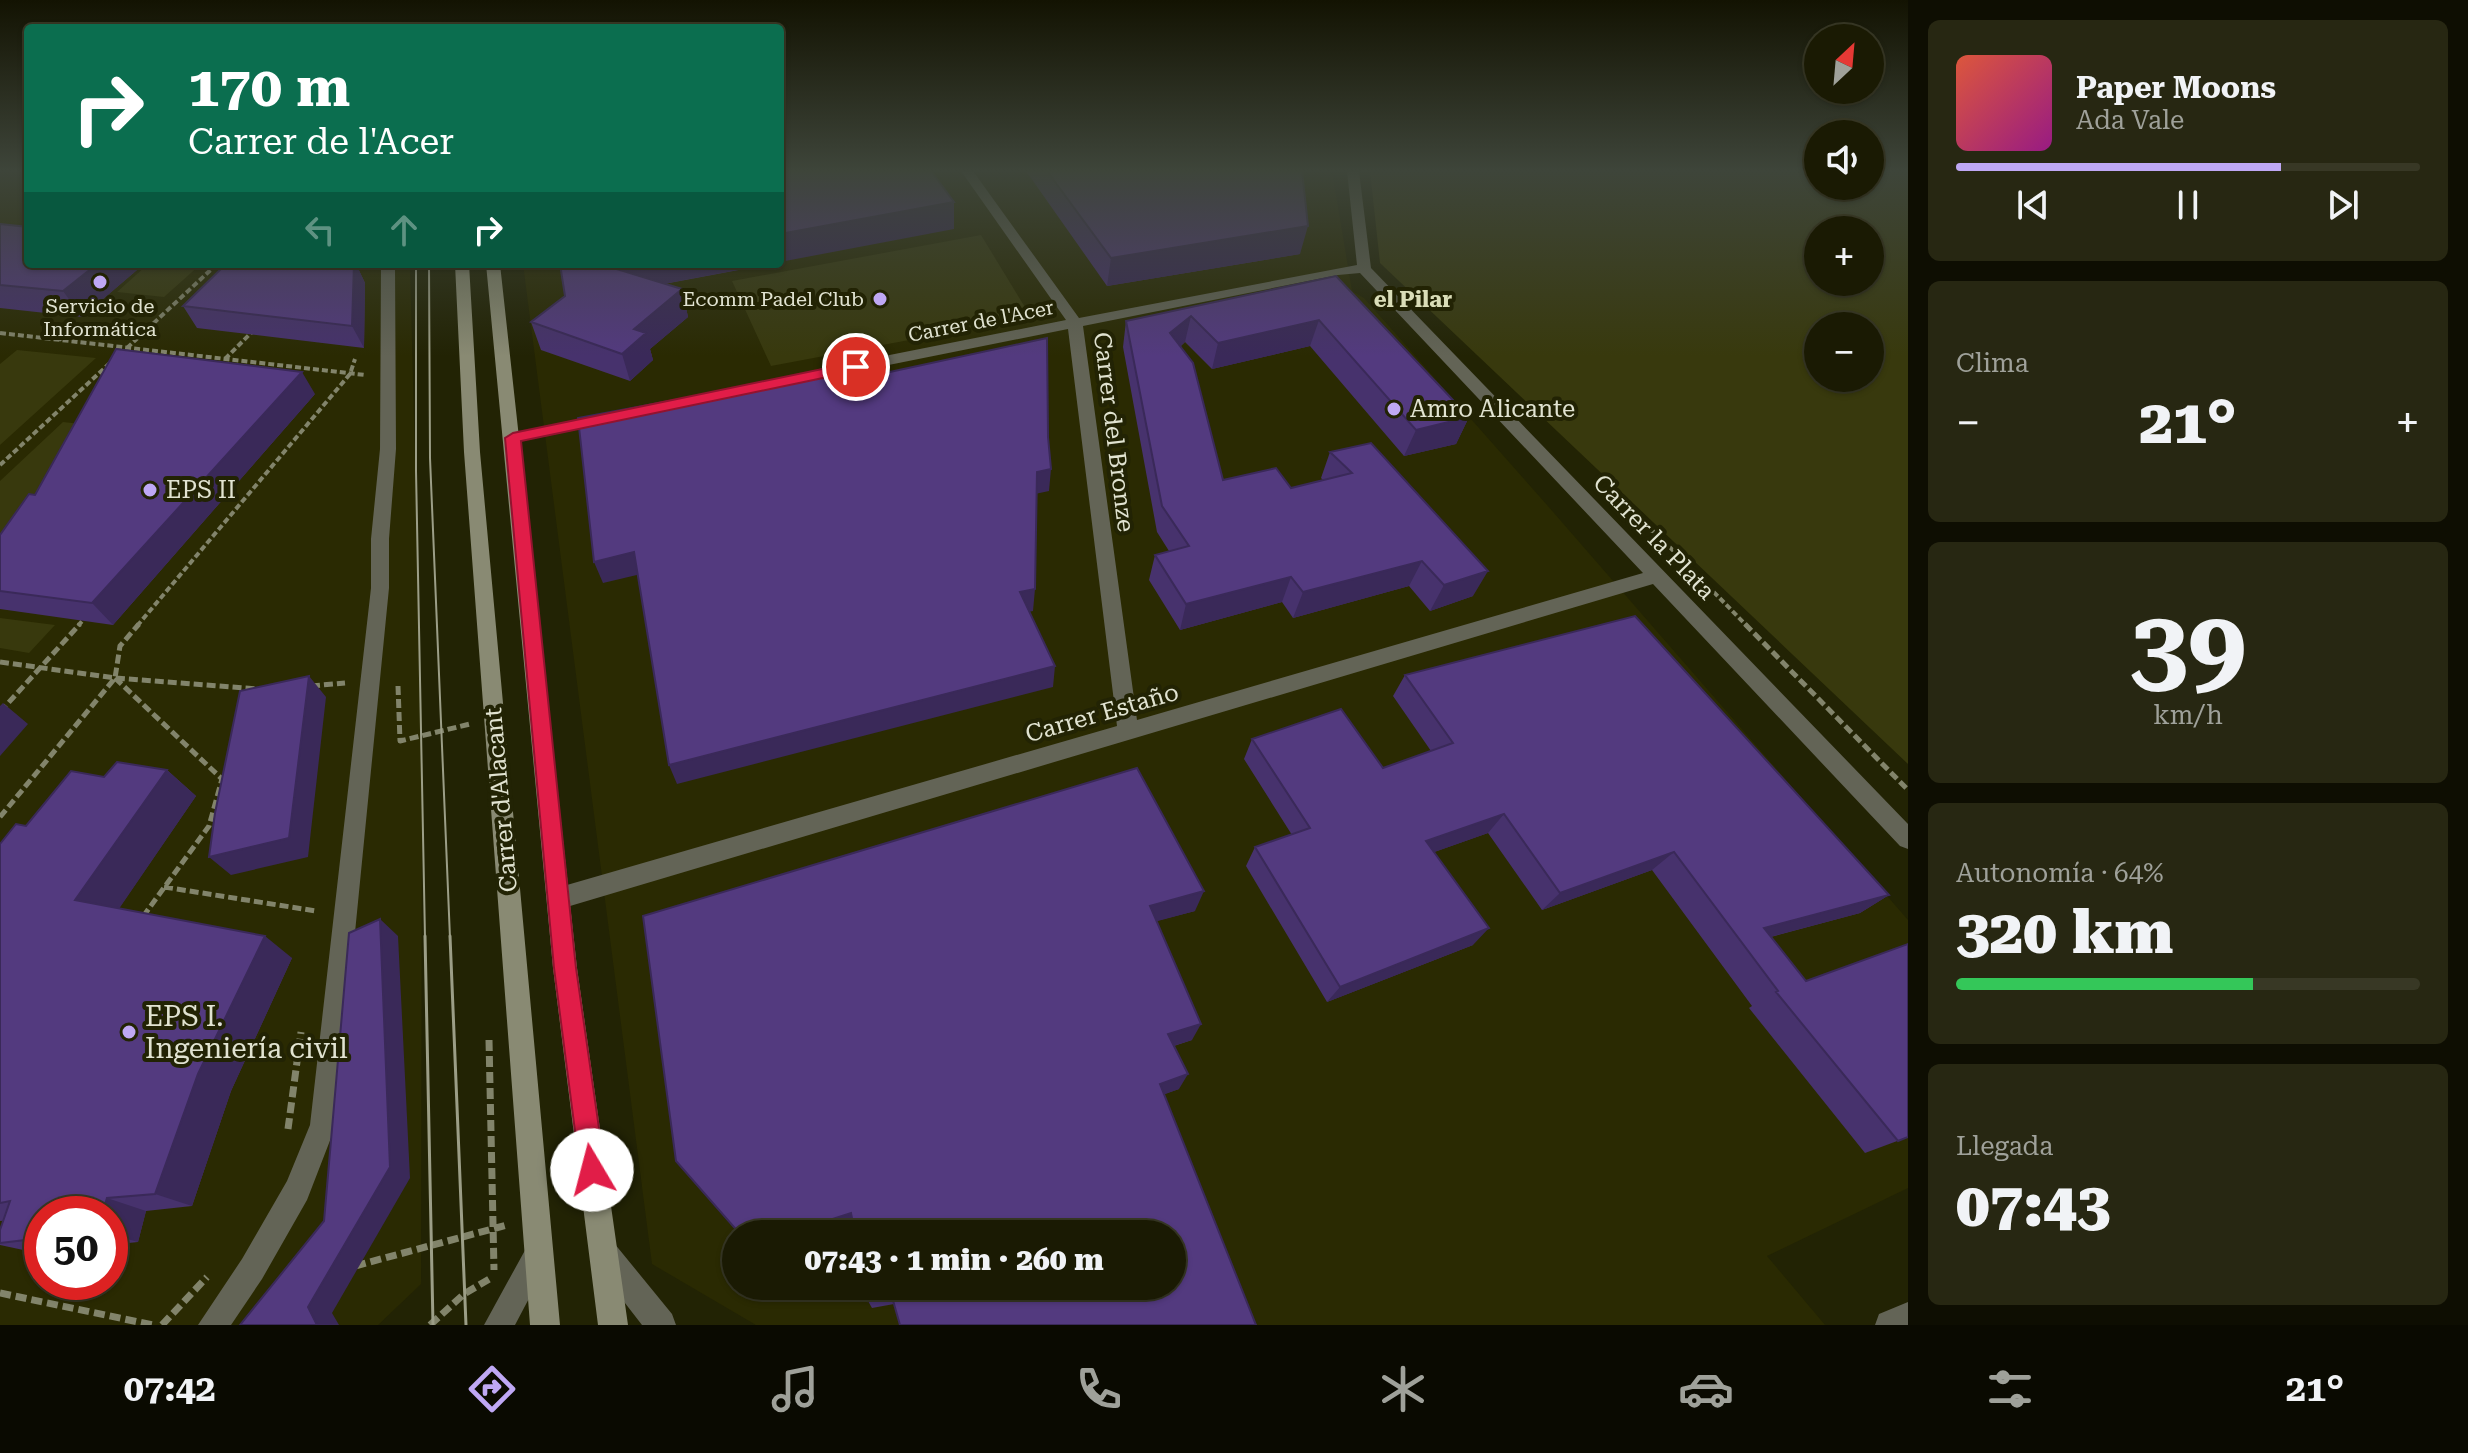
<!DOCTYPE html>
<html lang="es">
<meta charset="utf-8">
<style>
:root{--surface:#1a1a03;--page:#272712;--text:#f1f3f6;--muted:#9fa19a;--line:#383825;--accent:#bfa8f4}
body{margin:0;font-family:"Roboto Serif",serif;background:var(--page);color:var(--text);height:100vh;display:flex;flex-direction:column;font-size:30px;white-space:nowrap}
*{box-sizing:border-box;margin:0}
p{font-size:26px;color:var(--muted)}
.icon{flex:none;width:44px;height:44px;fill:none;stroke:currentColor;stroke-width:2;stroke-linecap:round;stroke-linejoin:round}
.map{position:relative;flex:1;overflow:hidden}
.details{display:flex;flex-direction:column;gap:20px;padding:20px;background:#0e0e02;width:560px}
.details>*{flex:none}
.banner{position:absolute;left:24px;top:24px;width:760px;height:244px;border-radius:8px;box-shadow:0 2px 6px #0004,0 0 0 2px var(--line);background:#0b6e4f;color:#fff;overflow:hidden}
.needle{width:52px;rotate:26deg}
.buttons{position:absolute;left:1804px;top:24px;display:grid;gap:16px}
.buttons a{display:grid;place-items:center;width:80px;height:80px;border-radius:50%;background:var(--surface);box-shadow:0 2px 6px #0004,0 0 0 2px var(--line);font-size:40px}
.speed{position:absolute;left:24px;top:1196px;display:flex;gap:16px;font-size:40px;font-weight:700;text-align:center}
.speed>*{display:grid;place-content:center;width:104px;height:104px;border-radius:50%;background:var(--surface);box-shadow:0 2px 6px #0004,0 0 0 2px var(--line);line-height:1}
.speed .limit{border:12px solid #d22;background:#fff;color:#111}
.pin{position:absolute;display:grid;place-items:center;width:68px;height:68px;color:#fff;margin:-34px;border:4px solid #fff;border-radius:50%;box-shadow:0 2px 8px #0007}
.me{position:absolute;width:88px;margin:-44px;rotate:352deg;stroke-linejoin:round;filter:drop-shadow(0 0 6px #0008)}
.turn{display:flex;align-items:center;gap:28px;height:168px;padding:0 32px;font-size:36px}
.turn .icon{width:104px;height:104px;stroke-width:2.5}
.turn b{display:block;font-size:56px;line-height:68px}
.lanes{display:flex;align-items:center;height:76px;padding:0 32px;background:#0003;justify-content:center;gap:40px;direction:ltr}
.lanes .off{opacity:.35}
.big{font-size:60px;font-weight:800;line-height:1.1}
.details .widget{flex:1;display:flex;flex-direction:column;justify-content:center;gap:12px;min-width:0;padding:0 28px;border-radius:12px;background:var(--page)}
.details .dial{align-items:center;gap:0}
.dial b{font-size:104px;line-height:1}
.song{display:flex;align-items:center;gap:24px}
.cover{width:96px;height:96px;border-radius:12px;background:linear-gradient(135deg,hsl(10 70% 55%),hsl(310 70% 35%))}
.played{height:8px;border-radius:4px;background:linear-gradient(90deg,var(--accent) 70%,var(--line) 70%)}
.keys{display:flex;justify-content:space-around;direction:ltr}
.heat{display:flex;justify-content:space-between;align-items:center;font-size:44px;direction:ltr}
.charge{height:12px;border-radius:6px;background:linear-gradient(90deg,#34c759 64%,var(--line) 0)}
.trip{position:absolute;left:722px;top:1220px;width:464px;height:80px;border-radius:40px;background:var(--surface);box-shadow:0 2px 6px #0004,0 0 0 2px var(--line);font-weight:800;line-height:80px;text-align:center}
.menu{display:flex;height:128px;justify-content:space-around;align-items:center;background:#0a0a01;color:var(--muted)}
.menu .icon{width:56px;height:56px}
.menu .active{color:var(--accent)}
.menu b{font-size:36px;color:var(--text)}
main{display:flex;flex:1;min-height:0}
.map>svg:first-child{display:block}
</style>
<main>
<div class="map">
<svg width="1908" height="1325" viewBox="0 0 1908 1325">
<rect width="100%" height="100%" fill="#222304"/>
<path fill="#2a2a02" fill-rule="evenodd" d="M 0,171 L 28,171 L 28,264 L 410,264 L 422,735 L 421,1284 L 378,1325 L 0,1325 ZM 42,1214 L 110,1214 L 110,1282 L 42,1282 Z
M 780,171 L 1332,171 L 1352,291 L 1364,298 L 1547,505 L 1908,920 L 1908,1188 L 1767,1256 L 1825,1325 L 756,1325 L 652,1264 L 523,264 L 780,264 ZM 736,1234 L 1172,1234 L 1172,1286 L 736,1286 Z"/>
<path fill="#38390d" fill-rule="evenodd" d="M 1370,171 L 1818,171 L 1818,186 L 1870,186 L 1870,171 L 1908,171 L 1908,764 L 1380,263 ZM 1870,230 L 1870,282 L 1818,282 L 1818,230 ZM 1870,326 L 1870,378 L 1818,378 L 1818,326 Z
M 981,235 L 1031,317 L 771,366 L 732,281 Z
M 165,264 L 201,264 L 164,297 L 117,292 L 146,266 L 161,268 Z
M 17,350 L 96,358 L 0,445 L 0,364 Z
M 63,422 L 98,426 L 0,570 L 0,481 Z
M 0,618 L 55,625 L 29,653 L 0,648 Z"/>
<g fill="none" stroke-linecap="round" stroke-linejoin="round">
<path stroke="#82846b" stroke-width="4" stroke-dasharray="6 3" stroke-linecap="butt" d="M 0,333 L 365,375
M 59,340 L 74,328
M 127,348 L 217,264
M 225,359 L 252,332
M 0,465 L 110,363
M 1649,530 L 1655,532 L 1747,626
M 78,626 L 83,620
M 137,626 L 350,374 L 355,359"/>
<path stroke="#82846b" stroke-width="5" stroke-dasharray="9 4" stroke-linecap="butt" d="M 1745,624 L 1908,790
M 0,662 L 115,678 L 257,689
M 115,678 L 222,779 L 209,826 L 142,918
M 311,686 L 345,683
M 398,686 L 400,741 L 470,724
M 0,712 L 80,624
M 0,817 L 115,678 L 120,646 L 139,624
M 164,887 L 316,911"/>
<path stroke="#82846b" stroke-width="7" stroke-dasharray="11 5" stroke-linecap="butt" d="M 489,1040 L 494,1270
M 288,1129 L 301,1032
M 355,1266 L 507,1225
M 0,1293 L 153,1325
M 162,1325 L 207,1277
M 430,1325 L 464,1294 L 491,1278"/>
<path fill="#636456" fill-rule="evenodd" d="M 961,171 L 973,171 L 1079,318 L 1357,265 L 1347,171 L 1359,171 L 1371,268 L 1908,824 L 1908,849 L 1900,846 L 1653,584 L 560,909 L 552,906 L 548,898 L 552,890 L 560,887 L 1117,726 L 1068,329 L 819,379 L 811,374 L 819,369 L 1066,320 ZM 1360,273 L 1643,573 L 1137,720 L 1083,326 L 1338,275 Z
M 603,414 L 611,419 L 609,423 L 513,443 L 505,438 L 513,433 Z"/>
<path fill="#636456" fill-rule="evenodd" d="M 381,264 L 395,264 L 396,449 L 389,539 L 389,588 L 336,1125 L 307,1200 L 262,1279 L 231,1325 L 198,1325 L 242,1259 L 287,1181 L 310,1125 L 371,588 L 371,539 L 380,449 Z
M 539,1239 L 549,1243 L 553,1253 L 515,1325 L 484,1325 L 529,1243 Z
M 604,1239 L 614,1243 L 672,1314 L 676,1325 L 642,1325 L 594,1263 L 590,1253 L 594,1243 Z
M 1908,1302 L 1908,1325 L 1875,1325 L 1879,1314 Z"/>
<path fill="#898a73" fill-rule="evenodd" d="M 455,264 L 469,264 L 480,452 L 560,1325 L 530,1325 L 464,452 Z
M 486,264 L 500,264 L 577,968 L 628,1325 L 598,1325 L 553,968 Z"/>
<path stroke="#9c9e87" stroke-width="2" d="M 416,264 L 416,471 L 425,938
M 429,264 L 430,458 L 450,938"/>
<path stroke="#9c9e87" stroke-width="3" d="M 425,936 L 433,1325
M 450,936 L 466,1325"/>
</g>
<path fill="#47326d" d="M 1026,171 L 1304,171 L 1303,177 L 1300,254 L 1107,286 Z
M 0,224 L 144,264 L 82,317 L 0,308 Z
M 281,264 L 356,264 L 365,283 L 364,348 L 197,328 L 183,306 Z
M 560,264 L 770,264 L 664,284 L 682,289 L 688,317 L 650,349 L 653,360 L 630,381 L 541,350 L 531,322 L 565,296 Z
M 1336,276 L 1469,417 L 1456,444 L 1404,456 L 1310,346 L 1212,369 L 1185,342 L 1181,346 L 1223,480 L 1291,488 L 1323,480 L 1321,478 L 1330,452 L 1371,443 L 1473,596 L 1430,611 L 1409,586 L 1293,618 L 1282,602 L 1180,630 L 1149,580 L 1155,555 L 1169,551 L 1157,532 L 1123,347 L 1126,321 Z
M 315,394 L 113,625 L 0,609 L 0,535 L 35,495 Z
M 1405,675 L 1889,895 L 1860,913 L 1771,937 L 1908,1137 L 1865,1153 L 1749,1008 L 1752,1006 L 1652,870 L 1542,910 L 1488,833 L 1434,852 L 1473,945 L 1327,1002 L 1246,866 L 1255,847 L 1292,835 L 1244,759 L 1252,739 L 1383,768 L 1431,751 L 1393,696 Z
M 167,770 L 196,796 L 119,908 L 292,958 L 231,1091 L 192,1206 L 146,1211 L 138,1242 L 110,1245 L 110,1214 L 0,1221 L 0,844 L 26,826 Z
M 1195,911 L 1156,921 L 1192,1040 L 1174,1046 L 1179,1089 L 1164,1094 L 894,1304 L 872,1308 L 868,1301 L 853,1224 L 823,1234 L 740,1234 L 643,916 Z
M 42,1238 L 42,1254 L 0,1245 L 0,1243 Z"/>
<path fill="#3a2959" d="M 954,202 L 954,229 L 780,262 L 780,234 Z
M 1308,226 L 1300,254 L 1107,286 L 1111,258 Z
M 97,264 L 144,264 L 82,317 L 63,291 Z
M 354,264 L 356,264 L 365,283 L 364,348 L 352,326 Z
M 619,264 L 770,264 L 615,293 L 607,266 Z
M 682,289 L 688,317 L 650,349 L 653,360 L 630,381 L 622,354 L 634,329 Z
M 1191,316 L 1185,342 L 1165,359 L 1170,333 Z
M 1319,320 L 1310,346 L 1212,369 L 1218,343 Z
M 302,372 L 315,394 L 113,625 L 92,603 Z
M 1469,417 L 1456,444 L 1404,456 L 1416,430 Z
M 1051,469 L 1049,491 L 1035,494 L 1037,472 Z
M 634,552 L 641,574 L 603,583 L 594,562 Z
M 1422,561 L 1409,586 L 1293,618 L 1303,592 Z
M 1488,571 L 1473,596 L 1430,611 L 1444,585 Z
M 1291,577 L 1282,602 L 1180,630 L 1186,604 Z
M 1035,589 L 1033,611 L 1018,614 L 1020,592 Z
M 1055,666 L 1053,687 L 677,784 L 669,765 Z
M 309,676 L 326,697 L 308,857 L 231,875 L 209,857 Z
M 3,703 L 28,724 L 0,756 L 0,706 Z
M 167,770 L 196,796 L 110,922 L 75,900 Z
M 1504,814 L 1488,833 L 1412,860 L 1426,841 Z
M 1674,852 L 1652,870 L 1542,910 L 1560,893 Z
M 1204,891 L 1195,911 L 1143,925 L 1150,906 Z
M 1889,895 L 1860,913 L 1743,944 L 1764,928 Z
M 380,919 L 398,936 L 410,1178 L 332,1313 L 339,1325 L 317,1325 L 308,1307 Z
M 1489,928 L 1473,945 L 1327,1002 L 1340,987 Z
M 265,936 L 292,958 L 231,1091 L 192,1206 L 155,1194 L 198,1074 Z
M 1201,1024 L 1192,1040 L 1160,1050 L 1168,1034 Z
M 1188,1074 L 1179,1089 L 1152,1099 L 1160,1084 Z
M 107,1198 L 146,1211 L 138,1242 L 110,1234 L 110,1214 L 102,1214 Z
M 851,1213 L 855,1224 L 823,1234 L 786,1234 Z"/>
<path fill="#533a7f" stroke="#3a2959" stroke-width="2" d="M 780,171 L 931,171 L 954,202 L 780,234 Z
M 1047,171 L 1302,171 L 1308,226 L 1111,258 Z
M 0,224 L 28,227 L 28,264 L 97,264 L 63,291 L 0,285 Z
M 226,264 L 268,264 L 280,265 L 281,264 L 354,264 L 352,326 L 183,306 Z
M 560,264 L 619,264 L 607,266 L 682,289 L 634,329 L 646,333 L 622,354 L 531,322 L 565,296 Z
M 1336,276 L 1469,417 L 1416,430 L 1319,320 L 1218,343 L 1191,316 L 1170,333 L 1193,363 L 1223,480 L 1276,468 L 1291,488 L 1352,473 L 1330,452 L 1371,443 L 1488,571 L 1444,585 L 1422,561 L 1303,592 L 1291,577 L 1186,604 L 1155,555 L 1189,546 L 1162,506 L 1126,321 Z
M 1047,338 L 1048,437 L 1051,469 L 1037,472 L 1035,589 L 1020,592 L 1055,666 L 669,765 L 634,552 L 594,562 L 578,418 L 845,368 L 848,381 Z
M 116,349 L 302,372 L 92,603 L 0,591 L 0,535 L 29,494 L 35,495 Z
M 1635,616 L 1889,895 L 1764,928 L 1806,981 L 1908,944 L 1908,1137 L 1898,1141 L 1776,992 L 1778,991 L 1674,852 L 1560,893 L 1504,814 L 1426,841 L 1489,928 L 1340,987 L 1255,847 L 1310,828 L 1252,739 L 1341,709 L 1383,768 L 1453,743 L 1405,675 Z
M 309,676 L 289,838 L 209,857 L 215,813 L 240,691 Z
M 117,762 L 167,770 L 75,900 L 265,936 L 198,1074 L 155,1194 L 107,1198 L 102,1214 L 42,1214 L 42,1238 L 0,1243 L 0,1230 L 10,1201 L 0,1203 L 0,844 L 16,824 L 26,826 L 71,771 L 104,777 Z
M 1137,768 L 1204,891 L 1150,906 L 1201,1024 L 1168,1034 L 1188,1074 L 1160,1084 L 1256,1325 L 900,1325 L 892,1297 L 868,1301 L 865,1286 L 1172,1286 L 1172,1234 L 855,1234 L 851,1213 L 786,1234 L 740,1234 L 676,1161 L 643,916 Z
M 380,919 L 390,1167 L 308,1307 L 317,1325 L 240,1325 L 324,1221 L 349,933 Z"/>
<linearGradient id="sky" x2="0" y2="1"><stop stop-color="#131302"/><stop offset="0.48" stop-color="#3e453a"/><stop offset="1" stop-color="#3e453a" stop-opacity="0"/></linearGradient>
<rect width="1908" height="356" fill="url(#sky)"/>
<path fill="#e11d48" stroke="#92132f" stroke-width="2" d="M 856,362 L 863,367 L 861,370 L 521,441 L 576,968 L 605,1170 L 601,1179 L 592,1182 L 583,1179 L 580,1170 L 554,968 L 505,438 L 513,433 Z"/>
<g fill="#bfa8f4" stroke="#222304" stroke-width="3">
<circle cx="100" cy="282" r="8"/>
<circle cx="880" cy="299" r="8"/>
<circle cx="1394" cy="409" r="8"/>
<circle cx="150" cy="490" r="8"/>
<circle cx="129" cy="1032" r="8"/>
</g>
<g text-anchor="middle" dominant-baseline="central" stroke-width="8" stroke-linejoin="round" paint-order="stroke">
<g font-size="20" fill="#e1e3d1" stroke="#222304" text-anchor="end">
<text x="864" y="299">Ecomm Padel Club</text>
<text x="100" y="306" text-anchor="middle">Servicio de<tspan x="100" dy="23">Informática</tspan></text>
</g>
<g font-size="20" fill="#e1e3d1" stroke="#222304">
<text transform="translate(981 321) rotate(-11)">Carrer de l'Acer</text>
</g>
<g font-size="22" font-weight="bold" fill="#daddb8" stroke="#222304">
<text x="1413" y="299">el Pilar</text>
</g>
<g font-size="24" fill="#e1e3d1" stroke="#222304" text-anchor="start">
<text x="1410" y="409">Amro Alicante</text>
<text x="166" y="490">EPS II</text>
</g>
<g font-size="24" fill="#e1e3d1" stroke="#222304">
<text transform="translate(1114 432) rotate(83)">Carrer del Bronze</text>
<text transform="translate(1654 537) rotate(46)">Carrer la Plata</text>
<text transform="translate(1102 713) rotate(-16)">Carrer Estaño</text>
<text transform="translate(501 800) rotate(-95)">Carrer d'Alacant</text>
</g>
<g font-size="28" fill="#e1e3d1" stroke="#222304" text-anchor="start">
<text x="145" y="1016">EPS I.<tspan x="145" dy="32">Ingeniería civil</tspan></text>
</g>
</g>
</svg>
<div class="buttons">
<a><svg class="needle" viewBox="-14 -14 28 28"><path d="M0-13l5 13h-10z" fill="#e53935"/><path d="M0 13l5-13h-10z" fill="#9fa19a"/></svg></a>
<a><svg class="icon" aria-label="sound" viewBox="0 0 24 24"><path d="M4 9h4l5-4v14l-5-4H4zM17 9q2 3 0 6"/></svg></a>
<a>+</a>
<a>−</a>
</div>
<div class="speed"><div class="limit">50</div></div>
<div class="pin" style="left:856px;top:367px;background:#d93025"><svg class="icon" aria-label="arrive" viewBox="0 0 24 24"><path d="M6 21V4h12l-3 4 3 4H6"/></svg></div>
<svg class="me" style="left:592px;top:1170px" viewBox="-20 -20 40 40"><circle r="19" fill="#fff"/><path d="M0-13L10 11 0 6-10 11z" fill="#e11d48"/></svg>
<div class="trip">07:43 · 1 min · 260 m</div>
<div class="banner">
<div class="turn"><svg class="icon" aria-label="right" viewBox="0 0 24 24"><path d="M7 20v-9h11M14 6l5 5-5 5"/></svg><div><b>170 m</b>Carrer de l'Acer</div></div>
<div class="lanes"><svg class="icon off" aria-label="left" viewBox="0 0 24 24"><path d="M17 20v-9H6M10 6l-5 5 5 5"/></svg><svg class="icon off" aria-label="ahead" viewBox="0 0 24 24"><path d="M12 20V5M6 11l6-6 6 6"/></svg><svg class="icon" aria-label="right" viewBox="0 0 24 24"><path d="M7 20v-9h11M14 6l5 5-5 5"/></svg></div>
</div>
</div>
<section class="details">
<div class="widget">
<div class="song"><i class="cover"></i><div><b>Paper Moons</b><p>Ada Vale</p></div></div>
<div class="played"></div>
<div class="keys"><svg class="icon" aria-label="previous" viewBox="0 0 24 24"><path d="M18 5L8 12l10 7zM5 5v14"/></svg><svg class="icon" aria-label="pause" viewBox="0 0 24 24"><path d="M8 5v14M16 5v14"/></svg><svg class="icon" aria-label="next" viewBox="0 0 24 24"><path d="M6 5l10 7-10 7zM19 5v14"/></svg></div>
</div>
<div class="widget"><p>Clima</p>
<div class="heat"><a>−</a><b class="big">21°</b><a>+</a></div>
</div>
<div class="widget dial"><b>39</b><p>km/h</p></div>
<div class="widget"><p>Autonomía · 64%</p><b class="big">320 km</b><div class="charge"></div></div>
<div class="widget"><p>Llegada</p><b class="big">07:43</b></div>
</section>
</main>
<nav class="menu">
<b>07:42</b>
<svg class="icon active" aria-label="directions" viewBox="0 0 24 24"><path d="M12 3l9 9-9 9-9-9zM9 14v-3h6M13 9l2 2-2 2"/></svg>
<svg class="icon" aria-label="music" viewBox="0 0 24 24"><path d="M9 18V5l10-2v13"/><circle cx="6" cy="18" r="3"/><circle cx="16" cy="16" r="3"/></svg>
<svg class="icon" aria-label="phone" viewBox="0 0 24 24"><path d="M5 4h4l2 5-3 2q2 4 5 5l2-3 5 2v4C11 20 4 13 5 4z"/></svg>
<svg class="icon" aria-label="climate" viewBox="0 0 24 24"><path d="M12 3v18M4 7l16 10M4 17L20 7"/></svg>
<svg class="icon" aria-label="car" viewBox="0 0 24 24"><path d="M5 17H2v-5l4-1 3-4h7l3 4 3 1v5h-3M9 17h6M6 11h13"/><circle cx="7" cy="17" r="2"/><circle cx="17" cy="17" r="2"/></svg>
<svg class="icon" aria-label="filters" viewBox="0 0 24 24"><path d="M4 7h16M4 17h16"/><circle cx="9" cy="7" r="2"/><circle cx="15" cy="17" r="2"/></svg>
<b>21°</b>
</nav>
